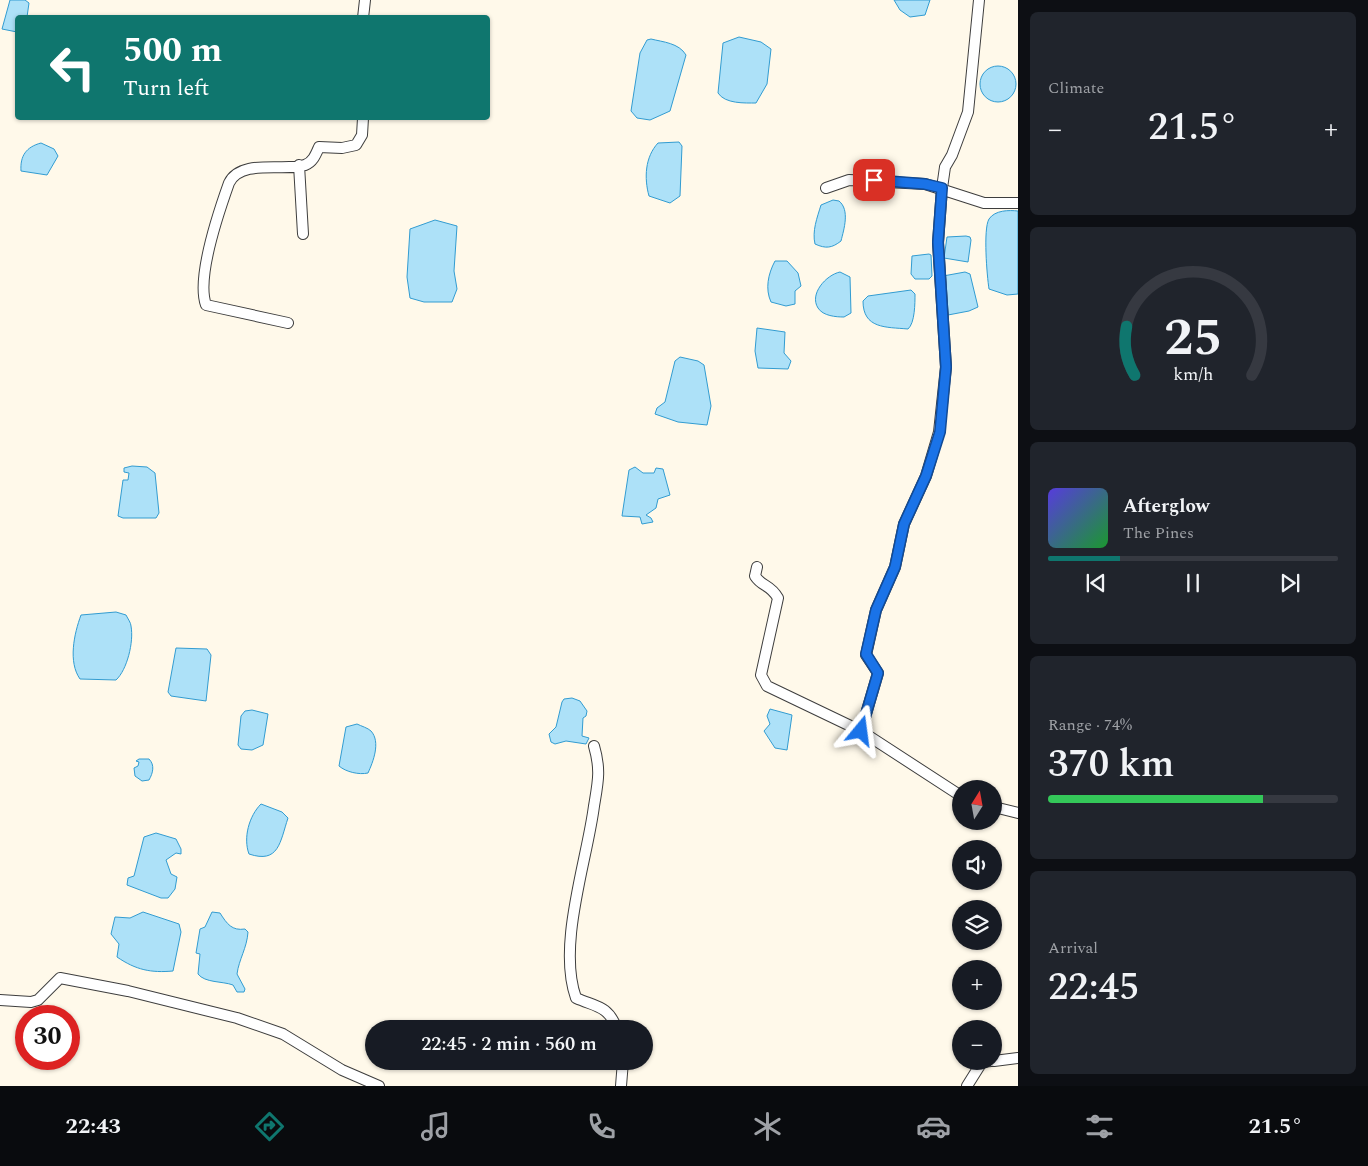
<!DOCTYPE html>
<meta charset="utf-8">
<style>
:root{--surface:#171b24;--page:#20242c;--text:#f1f3f6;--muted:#9ea1a6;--line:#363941;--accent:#0f766e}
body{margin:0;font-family:Spectral,serif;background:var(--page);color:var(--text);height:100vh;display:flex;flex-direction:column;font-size:19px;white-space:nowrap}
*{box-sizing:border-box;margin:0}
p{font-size:16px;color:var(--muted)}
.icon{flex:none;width:28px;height:28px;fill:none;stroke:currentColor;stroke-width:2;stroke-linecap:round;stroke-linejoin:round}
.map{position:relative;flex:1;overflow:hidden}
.side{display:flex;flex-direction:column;gap:12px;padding:12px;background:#0d0f14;width:350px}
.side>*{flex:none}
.top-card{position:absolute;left:15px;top:15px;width:475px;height:105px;border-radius:5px;box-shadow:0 1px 4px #0004;background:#0f766e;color:#fff;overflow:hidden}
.needle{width:32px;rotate:11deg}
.controls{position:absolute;left:952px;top:780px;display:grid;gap:10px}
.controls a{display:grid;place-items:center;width:50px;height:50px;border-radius:50%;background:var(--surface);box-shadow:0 1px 4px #0004;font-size:25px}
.speed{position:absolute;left:15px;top:1005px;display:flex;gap:10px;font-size:25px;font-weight:700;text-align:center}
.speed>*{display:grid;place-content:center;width:65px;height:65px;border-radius:50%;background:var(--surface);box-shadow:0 1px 4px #0004;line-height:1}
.speed .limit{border:8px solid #d22;background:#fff;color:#111}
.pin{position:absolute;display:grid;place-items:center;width:42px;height:42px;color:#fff;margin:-21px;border-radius:10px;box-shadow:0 2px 8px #0006}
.me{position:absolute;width:55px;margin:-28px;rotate:16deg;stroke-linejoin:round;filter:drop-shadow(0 0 4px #0008)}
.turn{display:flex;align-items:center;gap:18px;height:105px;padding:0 25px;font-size:22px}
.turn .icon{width:65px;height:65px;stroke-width:2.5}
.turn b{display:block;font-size:35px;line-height:42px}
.big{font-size:38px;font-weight:600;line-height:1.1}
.side .card{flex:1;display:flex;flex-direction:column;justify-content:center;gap:8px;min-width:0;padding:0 18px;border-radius:8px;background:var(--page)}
.side .dial{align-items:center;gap:0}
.dial svg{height:130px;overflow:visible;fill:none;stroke:var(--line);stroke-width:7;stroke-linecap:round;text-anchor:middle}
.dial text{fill:var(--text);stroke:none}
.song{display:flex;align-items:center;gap:15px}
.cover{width:60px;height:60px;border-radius:8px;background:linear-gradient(135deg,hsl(250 70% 55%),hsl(130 70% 35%))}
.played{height:5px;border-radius:2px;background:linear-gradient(90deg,var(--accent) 25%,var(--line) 25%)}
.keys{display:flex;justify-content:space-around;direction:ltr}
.heat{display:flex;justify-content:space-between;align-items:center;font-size:28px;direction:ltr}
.charge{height:8px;border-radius:4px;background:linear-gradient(90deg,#34c759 74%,var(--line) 0)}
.trip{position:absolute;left:365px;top:1020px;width:288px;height:50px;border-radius:25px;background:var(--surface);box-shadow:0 1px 4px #0004;font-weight:600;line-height:50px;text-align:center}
.menu{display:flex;height:80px;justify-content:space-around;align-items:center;background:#090b0e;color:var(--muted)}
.menu .icon{width:35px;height:35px}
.menu .active{color:var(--accent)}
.menu b{font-size:22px;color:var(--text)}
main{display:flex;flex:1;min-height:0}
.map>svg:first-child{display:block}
</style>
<main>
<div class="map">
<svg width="1018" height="1086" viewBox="0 0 1018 1086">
<rect width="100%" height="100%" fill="#fff9ea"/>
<path fill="#ade1f8" stroke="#329cd1" d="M 10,0 L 25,0 L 29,3 L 27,17 L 18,18 L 17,32 L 2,29 Z
M 894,0 L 930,0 L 925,15 L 910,17 L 900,10 Z
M 739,37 L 761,42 L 771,49 L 767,84 L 756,103 C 745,103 725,104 718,93 L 723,43 Z
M 651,39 C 663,42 679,43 686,55 L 670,111 L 650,120 L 637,118 L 631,111 L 640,53 L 647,40 Z
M980 84a18 18 0 1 1 36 0a18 18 0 1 1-36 0Z
M 679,142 L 682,146 L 680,196 L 670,203 L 649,196 C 644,178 645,157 658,143 Z
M 41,143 L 54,149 L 58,156 L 47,175 L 21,171 C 20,156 26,147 41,143 Z
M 833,200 L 839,201 C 850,210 844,229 841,241 C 832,248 826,249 815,244 C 812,231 817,218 821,205 Z
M 1018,211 L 1018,294 L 1007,295 L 989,289 C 987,276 983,229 989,219 C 995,210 1009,210 1018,211 Z
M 435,220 L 457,226 L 454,271 L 457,289 L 452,302 L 424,302 L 410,298 L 407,277 L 410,229 Z
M 966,236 L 970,237 L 971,240 L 968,262 L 944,258 L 947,237 Z
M 929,254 L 931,255 L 932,276 L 929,279 L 915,279 L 911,274 L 912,256 Z
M 775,261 L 787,261 L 798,273 L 801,286 L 795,291 L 795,304 L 786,306 L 771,302 C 765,289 768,274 775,261 Z
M 840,272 L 850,277 L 851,313 L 844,317 C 836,317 823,316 818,308 C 809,294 826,275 840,272 Z
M 965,272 L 970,274 L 978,307 L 969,311 L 948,315 L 943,276 Z
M 911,290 L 915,294 C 915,303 915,323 908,329 C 886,327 863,329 863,301 L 868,296 Z
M 757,328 L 785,332 L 784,353 L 791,361 L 788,369 L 758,368 L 755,351 Z
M 680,357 L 698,361 L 704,365 L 711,406 L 707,425 L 678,422 L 655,414 L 657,408 L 665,402 L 675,361 Z
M 132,466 L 147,467 L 155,473 L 159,513 L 156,518 L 123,518 L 118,516 L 123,480 L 128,480 L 129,473 L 124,472 L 124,468 Z
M 635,467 L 643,473 L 654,473 L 656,468 L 663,469 L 670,495 L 658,499 L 656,508 L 646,515 L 651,518 L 653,522 L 642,524 L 640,517 L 622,516 L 629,470 Z
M 116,612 L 126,615 C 128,619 131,623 131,626 C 134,642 127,670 116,680 L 80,679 C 68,662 74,634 81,615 Z
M 176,648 L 207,649 L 211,655 L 206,701 L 171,696 L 168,692 Z
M 572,698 L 580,701 L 587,711 L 586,716 L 583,718 L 582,736 L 589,738 L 586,744 L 566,741 L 555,744 L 551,742 L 549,734 L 556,727 L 562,702 L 564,699 Z
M 770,709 L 792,715 L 787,750 L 775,748 L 764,731 L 770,724 L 767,716 Z
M 252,710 L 268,714 L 263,745 L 252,750 L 241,749 L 238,745 L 241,716 L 245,711 Z
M 357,724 C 361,726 368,728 371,731 C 381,742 373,762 368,773 C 359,775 346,772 339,766 L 346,727 Z
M 139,759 L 149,759 C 155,765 153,773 149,780 L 142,781 L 135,776 L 134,768 L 138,766 L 139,762 L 136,761 Z
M 261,804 L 282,812 L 288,818 C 280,842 279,864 249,854 C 243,838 249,816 261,804 Z
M 156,833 L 176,839 L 181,849 L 181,854 L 176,853 L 166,860 L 171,874 L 177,877 L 175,889 L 168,898 L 161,898 L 127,885 L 128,878 L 134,876 L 144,837 Z
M 143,912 L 179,924 L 181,932 L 173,971 C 151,973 136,970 117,957 L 119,944 L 111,934 L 115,917 L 130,918 Z
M 212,912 L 220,913 C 227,924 232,931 245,929 L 248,932 C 247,948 239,959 237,974 L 245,989 L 244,992 L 237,992 L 233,985 C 222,981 205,983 198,974 L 200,954 L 196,953 L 200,929 L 205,927 Z"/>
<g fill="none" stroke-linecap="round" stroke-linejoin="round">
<defs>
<path id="minor" d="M 363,18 L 365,0
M 299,165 L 303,234
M 826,188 L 849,180 L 925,184 L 984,203 L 1018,203
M 288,323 L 206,305 C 196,278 219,211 229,183 C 241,158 286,172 305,165 C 313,162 316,154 319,147 L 342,148 L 356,145 L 362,135 L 363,118
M 757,567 L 755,576 C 762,587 770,584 778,598 L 761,675 L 767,686 L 861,731
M 594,746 C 601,770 598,782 594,806 C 587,861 557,945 576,998 C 596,1007 608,1005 617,1029
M 961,796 L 861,731 L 878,673 L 866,655 L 876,610 L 895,567 L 904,524 L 926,476 L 939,432 L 946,367 L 938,243 L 942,188 L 945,167 L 952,155 L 968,112 L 979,0
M 994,807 L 1018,813
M 0,1000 L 31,1002 L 38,1000 L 60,978 L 128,991 L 237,1018 L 283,1034 L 342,1070 L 379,1086
M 994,1061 L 1018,1058
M 621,1086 L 623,1061
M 967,1086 L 982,1062 L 991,1061"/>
</defs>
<use href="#minor" stroke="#3e3e3e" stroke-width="12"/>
<use href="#minor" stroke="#fff" stroke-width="10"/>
</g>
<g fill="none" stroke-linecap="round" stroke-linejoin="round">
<defs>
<path id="route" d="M 861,731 L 878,673 L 866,654 L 876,610 L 895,567 L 904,524 L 926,476 L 940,432 L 946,367 L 938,242 L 942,188 L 925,184 L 874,180"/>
</defs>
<use href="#route" stroke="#114b97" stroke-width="12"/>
<use href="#route" stroke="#1a73e8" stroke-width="9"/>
</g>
</svg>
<div class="controls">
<a><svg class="needle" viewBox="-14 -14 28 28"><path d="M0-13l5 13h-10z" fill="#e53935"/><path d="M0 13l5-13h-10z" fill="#9ea1a6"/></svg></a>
<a><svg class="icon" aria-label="sound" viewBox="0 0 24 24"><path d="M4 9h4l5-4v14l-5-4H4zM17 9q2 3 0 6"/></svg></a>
<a><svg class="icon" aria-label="layers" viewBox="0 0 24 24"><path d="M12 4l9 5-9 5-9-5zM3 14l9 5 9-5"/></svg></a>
<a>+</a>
<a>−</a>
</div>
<div class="speed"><div class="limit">30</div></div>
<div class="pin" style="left:874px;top:180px;background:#d93025"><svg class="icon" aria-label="arrive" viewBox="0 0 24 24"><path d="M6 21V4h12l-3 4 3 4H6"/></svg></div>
<svg class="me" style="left:861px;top:731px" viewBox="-20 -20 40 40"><path d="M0-17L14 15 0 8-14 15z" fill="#1a73e8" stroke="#fff" stroke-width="4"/></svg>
<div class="trip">22:45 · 2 min · 560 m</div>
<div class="top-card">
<div class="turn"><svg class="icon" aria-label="left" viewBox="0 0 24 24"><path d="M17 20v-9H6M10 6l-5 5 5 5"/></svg><div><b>500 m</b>Turn left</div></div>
</div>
</div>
<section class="side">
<div class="card"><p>Climate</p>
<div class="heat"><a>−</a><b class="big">21.5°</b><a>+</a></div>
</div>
<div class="card dial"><svg viewBox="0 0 100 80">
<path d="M14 69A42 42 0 1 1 86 69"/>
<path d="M14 69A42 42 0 0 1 9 39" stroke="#0f766e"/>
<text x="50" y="56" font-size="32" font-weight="700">25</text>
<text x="50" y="72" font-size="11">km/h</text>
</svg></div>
<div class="card">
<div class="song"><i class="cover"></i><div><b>Afterglow</b><p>The Pines</p></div></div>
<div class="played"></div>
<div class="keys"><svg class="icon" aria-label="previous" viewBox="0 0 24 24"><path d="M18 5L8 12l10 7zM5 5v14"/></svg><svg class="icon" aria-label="pause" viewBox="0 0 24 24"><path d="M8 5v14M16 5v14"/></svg><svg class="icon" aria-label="next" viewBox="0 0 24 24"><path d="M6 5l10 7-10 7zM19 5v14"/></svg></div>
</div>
<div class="card"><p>Range · 74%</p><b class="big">370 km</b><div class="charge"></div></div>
<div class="card"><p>Arrival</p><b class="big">22:45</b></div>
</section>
</main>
<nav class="menu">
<b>22:43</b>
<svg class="icon active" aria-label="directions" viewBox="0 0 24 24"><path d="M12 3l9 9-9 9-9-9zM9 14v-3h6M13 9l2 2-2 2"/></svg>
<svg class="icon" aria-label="music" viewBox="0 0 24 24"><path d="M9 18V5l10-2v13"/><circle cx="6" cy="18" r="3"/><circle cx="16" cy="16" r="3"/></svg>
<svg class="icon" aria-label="phone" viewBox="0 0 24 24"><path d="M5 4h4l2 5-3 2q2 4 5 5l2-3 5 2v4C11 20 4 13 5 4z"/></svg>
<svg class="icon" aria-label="climate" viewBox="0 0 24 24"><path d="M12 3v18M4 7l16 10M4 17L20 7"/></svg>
<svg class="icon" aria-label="car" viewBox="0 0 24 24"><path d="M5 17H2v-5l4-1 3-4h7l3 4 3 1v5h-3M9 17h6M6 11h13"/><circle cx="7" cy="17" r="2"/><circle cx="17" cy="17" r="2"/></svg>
<svg class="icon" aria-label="filters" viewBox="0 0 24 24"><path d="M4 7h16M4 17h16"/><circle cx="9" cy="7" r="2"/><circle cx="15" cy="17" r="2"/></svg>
<b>21.5°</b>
</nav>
